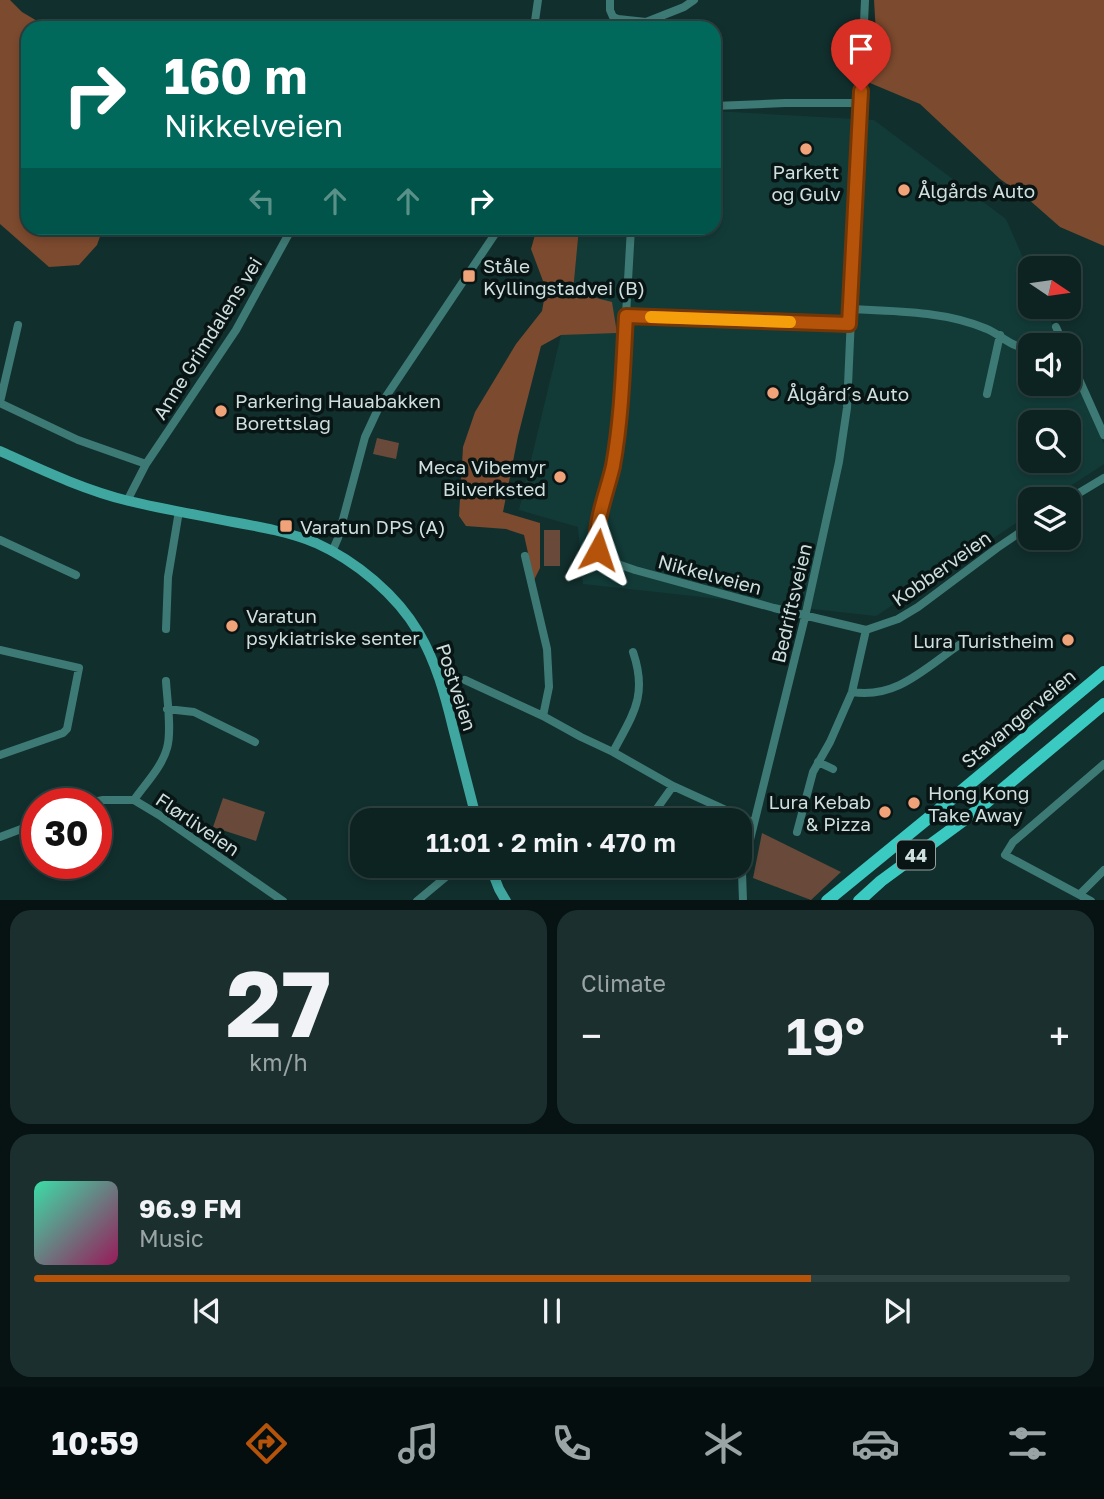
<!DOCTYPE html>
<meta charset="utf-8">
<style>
:root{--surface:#0d2322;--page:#1b2f2f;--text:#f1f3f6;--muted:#9aa4a5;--line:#2d4040;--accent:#b45309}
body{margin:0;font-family:"Golos Text",sans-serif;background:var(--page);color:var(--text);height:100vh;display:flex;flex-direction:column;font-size:26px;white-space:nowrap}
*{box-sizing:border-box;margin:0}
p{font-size:23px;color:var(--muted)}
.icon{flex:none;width:38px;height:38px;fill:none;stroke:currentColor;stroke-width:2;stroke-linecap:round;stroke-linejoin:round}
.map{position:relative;height:900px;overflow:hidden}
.drawer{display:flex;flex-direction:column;gap:10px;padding:10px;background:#071313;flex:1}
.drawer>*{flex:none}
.hud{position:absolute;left:21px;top:21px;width:700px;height:214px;border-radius:21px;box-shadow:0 4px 10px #0003,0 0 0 2px var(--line);background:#00695c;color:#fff;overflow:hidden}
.needle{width:46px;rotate:103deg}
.tools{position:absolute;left:1018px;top:256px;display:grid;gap:14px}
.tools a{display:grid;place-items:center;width:63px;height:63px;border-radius:14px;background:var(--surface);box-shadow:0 4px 10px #0003,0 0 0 2px var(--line);font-size:35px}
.speed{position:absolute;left:21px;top:788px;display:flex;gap:14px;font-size:35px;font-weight:700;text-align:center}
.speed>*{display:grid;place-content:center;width:91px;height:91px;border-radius:50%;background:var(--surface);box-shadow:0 4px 10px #0003,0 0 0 2px var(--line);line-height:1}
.speed .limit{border:10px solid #d22;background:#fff;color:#111}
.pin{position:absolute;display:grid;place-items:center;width:60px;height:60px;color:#fff;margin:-72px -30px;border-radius:50% 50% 50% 0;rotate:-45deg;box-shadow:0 0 7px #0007}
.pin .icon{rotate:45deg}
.me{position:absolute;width:77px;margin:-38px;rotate:5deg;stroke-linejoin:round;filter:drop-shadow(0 0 5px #0008)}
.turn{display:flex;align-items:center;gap:24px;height:147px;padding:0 28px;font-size:32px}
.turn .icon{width:91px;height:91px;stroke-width:2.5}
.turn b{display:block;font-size:49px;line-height:60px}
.lanes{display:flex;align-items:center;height:66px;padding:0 28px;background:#0003;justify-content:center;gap:35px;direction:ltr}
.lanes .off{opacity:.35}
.big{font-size:52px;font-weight:600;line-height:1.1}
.drawer .card{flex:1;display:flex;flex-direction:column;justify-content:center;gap:10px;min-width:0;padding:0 24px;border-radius:21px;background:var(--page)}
.drawer .dial{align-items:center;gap:0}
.dial b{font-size:91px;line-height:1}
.song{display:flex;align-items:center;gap:21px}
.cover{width:84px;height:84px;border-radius:10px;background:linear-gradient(135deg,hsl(160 70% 55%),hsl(330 70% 35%))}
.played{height:7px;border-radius:4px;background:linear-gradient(90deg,var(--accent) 75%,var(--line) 75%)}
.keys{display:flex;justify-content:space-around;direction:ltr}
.heat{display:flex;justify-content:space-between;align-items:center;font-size:38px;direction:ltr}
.drawer .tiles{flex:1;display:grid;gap:10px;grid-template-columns:1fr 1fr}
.card:last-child{grid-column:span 2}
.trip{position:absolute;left:350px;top:808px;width:402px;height:70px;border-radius:21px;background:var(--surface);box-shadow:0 4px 10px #0003,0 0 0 2px var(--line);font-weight:600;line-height:70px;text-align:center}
.dock{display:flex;height:112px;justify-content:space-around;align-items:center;background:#050e0e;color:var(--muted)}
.dock .icon{width:49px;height:49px}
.dock .current{color:var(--accent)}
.dock b{font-size:32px;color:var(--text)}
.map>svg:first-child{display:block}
</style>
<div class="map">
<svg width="1104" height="901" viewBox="0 0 1104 901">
<rect width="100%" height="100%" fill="#112f2d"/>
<path fill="#123b38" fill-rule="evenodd" d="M 714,111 L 874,120 L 1006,219 L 1031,276 L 1031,306 L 1044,306 L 1061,345 L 1031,345 L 1031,383 L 1069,383 L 1069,364 L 1104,444 L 1104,464 L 1051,499 L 1031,499 L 1031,513 L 876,616 L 583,584 L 578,527 L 519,510 L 561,335 L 617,332 L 573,292 L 579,228 L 714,228 ZM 1031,422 L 1069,422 L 1069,460 L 1031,460 Z"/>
<path fill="#694939" d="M 377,438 L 399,443 L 396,459 L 373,454 Z
M 544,530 L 560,530 L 560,566 L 544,566 Z
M 223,798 L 265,812 L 256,841 L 213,827 Z
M 762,833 L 841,872 L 811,900 L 753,878 Z"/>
<path fill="#7c4a2e" d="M 0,0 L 10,0 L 22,12 L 49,28 L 28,28 L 28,228 L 103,228 L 97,245 L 79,265 L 49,267 L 0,224 Z
M 874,0 L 1104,0 L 1104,246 L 1060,227 L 1027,198 L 1000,179 L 920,104 L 870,83 L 876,34 Z
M 537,228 L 579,228 L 573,292 L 612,302 L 617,333 L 561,335 L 541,346 L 518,436 L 503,512 L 540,523 L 540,568 L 534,580 L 524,535 L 506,529 L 466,526 L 459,516 L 463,447 L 475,412 L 516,344 L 542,311 L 547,283 L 543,281 L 531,249 Z"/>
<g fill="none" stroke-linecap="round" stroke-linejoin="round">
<path stroke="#3e7a75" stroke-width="8" d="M 610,0 L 610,10 L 613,17 L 618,19 L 646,22 L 684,7 L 694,0
M 534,28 L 538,0
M 714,106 L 785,103 L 861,103
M 631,228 L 621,402 L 613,465 L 596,533 L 598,550 L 606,560 L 635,570 L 774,608 L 866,630 L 898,619 L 918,607 L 997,548 L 1031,525
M 851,309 C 894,311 946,311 987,329 C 1000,334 1016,352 1031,346
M 626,316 L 849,324
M 1056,327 L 1064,345
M 1069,357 L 1104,435
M 987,394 L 1000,335
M 0,402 L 18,325
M 0,403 L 78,440 L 146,464 L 127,501
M 146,464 L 236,330 L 292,228
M 1069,499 L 1104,478
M 0,540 L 76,575
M 332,552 L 338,538 L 365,437 L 379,407 L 499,228
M 525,556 L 547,649 L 549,687 L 543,716
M 166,629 L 168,577 L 179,511
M 0,650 L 79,668 L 67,729 L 63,733 L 0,755
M 465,680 L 543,716 L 581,737 L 613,752 L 673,786 L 754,823
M 852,692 C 896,699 924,669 959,645
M 167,709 L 194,712 L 255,742
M 613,752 C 633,714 648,696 633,652
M 818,762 L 833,769
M 134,800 C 145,784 162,767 167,748 C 172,731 167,699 166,681
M 88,803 L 103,800 L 134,800 L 159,815 L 283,901
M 579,819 L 580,821
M 648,821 L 673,786
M 797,832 L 813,772 L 830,742 L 852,692 L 866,630
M 0,837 L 37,823
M 1080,894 L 1104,870
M 417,901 L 459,866
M 743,901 L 742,872 L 805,617 L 839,462 L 847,408 L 865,0
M 1091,901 L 1005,855 L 1013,842 L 1104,764"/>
<path stroke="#3fa7a0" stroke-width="10" d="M 0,451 C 42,470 84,490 129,501 C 163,509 198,515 233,522 C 261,527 289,532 316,543 C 356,561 397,595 419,633 C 436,662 445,695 453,728 C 461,759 469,790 477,821
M 490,866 L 499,889 L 506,901"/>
<path stroke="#3acac2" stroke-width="12" d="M 827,901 L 959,793 L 1104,672
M 859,901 L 881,881 L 975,812 L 1104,704"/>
</g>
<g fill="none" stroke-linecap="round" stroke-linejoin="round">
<defs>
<path id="route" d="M 598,550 C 592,528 608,489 613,466 C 622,416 623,366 626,316 L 849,324 L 861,91"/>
</defs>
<use href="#route" stroke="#753606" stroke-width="18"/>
<use href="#route" stroke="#b45309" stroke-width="12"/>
<path stroke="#f59e0b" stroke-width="12" d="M 651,317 L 790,322"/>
</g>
<g fill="#f0a279" stroke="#081514" stroke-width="2.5">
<circle cx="806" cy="149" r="7"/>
<circle cx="904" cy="190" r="7"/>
<rect x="462" y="269" width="14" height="14" rx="3.5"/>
<circle cx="773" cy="393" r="7"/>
<circle cx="221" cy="411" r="7"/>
<circle cx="560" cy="477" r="7"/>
<rect x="279" y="519" width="14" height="14" rx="3.5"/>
<circle cx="232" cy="626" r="7"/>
<circle cx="1068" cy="640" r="7"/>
<circle cx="914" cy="803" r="7"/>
<circle cx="885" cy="812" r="7"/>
</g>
<g text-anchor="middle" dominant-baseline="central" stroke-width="7" stroke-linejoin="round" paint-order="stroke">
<rect fill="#081514" stroke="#93a2a1" stroke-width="2" x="897" y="840.5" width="38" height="29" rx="5"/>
<g font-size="18" font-weight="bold" fill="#cfdfde">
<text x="916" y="855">44</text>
</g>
<g font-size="19" fill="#cfdfde" stroke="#081514" text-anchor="start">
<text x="806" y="171" text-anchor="middle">Parkett<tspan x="806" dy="22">og Gulv</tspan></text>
<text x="918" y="190">Ålgårds Auto</text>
<text x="483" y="265">Ståle<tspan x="483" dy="22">Kyllingstadvei (B)</tspan></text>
<text x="787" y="393">Ålgård´s Auto</text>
<text x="235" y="400">Parkering Hauabakken<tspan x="235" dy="22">Borettslag</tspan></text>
<text x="546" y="466" text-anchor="end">Meca Vibemyr<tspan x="546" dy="22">Bilverksted</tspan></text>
<text x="300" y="526">Varatun DPS (A)</text>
<text x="246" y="615">Varatun<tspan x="246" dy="22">psykiatriske senter</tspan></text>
<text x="1054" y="640" text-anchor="end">Lura Turistheim</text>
<text x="928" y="792">Hong Kong<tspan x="928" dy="22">Take Away</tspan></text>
<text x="871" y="801" text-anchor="end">Lura Kebab<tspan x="871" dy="22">&amp; Pizza</tspan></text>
</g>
<g font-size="19" fill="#cfdfde" stroke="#081514">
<text transform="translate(207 338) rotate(-58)">Anne Grimdalens vei</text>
<text transform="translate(941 568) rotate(-35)">Kobberveien</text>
<text transform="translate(710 574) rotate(15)">Nikkelveien</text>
<text transform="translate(791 603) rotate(-77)">Bedriftsveien</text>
<text transform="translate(457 687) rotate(72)">Postveien</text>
<text transform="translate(1018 718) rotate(-40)">Stavangerveien</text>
<text transform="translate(198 824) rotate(34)">Flørliveien</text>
</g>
</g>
</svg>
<div class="tools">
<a><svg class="needle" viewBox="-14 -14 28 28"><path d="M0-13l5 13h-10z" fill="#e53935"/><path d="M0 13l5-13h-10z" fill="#9aa4a5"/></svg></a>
<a><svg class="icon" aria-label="sound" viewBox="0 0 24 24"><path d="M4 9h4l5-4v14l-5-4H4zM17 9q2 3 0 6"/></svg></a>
<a><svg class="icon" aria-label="search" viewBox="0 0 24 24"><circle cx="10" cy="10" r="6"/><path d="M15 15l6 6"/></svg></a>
<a><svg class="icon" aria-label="layers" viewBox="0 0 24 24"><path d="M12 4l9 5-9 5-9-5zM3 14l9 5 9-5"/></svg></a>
</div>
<div class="speed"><div class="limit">30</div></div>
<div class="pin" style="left:861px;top:91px;background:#d93025"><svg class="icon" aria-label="arrive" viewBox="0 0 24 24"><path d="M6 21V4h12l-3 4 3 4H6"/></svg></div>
<svg class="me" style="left:598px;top:550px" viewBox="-20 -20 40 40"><path d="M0-17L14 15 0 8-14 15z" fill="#b45309" stroke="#fff" stroke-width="4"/></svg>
<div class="trip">11:01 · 2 min · 470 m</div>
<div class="hud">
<div class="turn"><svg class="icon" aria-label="right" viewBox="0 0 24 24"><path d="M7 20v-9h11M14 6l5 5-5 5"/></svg><div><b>160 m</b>Nikkelveien</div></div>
<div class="lanes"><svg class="icon off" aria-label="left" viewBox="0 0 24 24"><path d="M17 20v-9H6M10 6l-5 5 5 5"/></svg><svg class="icon off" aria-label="ahead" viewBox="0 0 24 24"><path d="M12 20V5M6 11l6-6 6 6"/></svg><svg class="icon off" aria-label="ahead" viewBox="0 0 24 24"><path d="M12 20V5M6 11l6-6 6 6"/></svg><svg class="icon" aria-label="right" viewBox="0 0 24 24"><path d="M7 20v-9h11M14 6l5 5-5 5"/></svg></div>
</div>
</div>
<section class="drawer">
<div class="tiles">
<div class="card dial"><b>27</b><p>km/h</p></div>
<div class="card"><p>Climate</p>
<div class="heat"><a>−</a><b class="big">19°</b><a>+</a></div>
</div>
<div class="card">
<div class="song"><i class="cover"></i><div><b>96.9 FM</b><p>Music</p></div></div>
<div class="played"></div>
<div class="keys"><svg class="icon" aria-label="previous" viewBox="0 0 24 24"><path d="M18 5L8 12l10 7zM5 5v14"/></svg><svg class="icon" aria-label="pause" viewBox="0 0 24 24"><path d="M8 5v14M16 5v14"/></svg><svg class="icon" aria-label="next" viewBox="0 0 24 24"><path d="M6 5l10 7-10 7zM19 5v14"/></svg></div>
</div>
</div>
</section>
<nav class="dock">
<b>10:59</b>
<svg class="icon current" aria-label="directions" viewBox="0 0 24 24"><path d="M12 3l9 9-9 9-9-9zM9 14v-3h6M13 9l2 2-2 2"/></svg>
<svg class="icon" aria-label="music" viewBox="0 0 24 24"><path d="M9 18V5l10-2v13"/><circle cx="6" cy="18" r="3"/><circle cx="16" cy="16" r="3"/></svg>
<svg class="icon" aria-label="phone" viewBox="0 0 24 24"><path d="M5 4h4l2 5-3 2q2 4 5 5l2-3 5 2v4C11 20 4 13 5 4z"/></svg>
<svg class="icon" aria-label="climate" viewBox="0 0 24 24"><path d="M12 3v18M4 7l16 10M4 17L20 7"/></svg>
<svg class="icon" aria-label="car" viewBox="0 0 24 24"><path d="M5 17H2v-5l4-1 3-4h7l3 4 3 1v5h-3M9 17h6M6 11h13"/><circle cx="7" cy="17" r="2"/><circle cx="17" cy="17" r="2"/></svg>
<svg class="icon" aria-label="filters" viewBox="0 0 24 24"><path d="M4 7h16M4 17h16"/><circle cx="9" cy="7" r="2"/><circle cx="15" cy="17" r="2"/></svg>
</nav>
